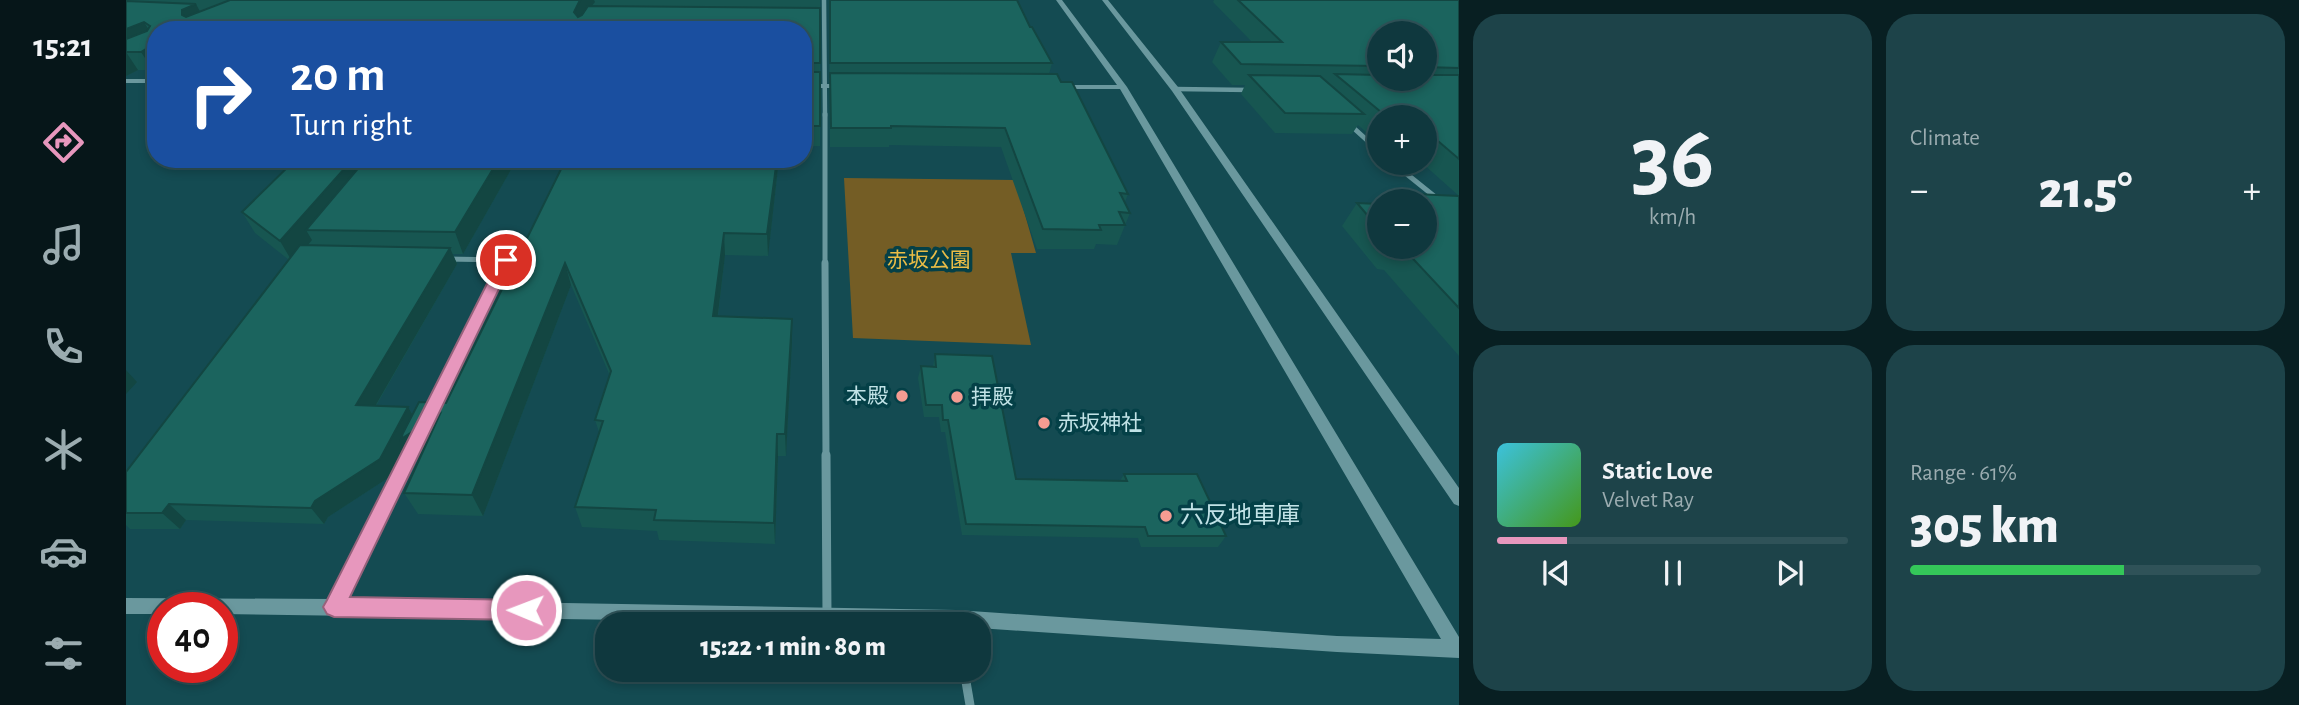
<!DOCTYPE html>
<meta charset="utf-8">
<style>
:root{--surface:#0f383e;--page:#1d4349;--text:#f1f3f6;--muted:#9bacb0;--line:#2f5258;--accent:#e797bd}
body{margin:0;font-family:"Alegreya Sans","Noto Sans JP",sans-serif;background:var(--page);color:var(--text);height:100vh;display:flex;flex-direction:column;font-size:26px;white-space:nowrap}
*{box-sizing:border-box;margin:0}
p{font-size:23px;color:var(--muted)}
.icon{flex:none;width:38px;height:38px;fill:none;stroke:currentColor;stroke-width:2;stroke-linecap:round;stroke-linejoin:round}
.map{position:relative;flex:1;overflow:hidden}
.sheet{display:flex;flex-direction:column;gap:14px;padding:14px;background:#081f22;width:840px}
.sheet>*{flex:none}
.hud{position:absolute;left:21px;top:21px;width:665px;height:147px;border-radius:28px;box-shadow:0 4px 10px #0003,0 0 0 2px var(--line);background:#1a4fa0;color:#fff;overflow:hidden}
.controls{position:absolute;left:1241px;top:21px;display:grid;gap:14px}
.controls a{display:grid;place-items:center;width:70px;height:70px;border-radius:50%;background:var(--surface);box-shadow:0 4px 10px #0003,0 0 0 2px var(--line);font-size:35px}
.speed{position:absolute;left:21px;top:592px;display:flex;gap:14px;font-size:35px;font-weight:700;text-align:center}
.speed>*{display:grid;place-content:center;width:91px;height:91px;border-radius:50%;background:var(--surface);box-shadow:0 4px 10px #0003,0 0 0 2px var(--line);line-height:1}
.speed .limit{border:10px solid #d22;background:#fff;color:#111}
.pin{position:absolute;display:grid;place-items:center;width:60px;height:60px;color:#fff;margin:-30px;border:4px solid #fff;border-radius:50%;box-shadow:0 2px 7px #0007}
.me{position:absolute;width:77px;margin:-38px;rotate:271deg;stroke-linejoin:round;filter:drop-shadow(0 0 5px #0008)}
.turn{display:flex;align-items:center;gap:24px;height:147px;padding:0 28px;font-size:32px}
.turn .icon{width:91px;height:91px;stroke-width:2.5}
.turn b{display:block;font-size:49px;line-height:60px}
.big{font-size:52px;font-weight:800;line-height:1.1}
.sheet .tile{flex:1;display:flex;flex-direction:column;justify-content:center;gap:10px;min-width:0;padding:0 24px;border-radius:28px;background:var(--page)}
.sheet .dial{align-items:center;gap:0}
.dial b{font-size:91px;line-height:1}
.song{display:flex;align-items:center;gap:21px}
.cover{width:84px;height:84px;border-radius:10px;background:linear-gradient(135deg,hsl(190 70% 55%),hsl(100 70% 35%))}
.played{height:7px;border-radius:4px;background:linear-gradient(90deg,var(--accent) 20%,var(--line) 20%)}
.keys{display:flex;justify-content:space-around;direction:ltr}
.heat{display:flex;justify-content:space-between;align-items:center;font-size:38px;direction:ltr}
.charge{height:10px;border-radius:5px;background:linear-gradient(90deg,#34c759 61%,var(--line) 0)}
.sheet .tiles{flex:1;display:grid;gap:14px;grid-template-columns:repeat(2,1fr)}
.trip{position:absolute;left:469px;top:612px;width:396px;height:70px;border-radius:28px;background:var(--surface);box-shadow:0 4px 10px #0003,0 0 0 2px var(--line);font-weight:800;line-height:70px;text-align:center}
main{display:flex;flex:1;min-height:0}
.dock{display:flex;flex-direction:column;width:126px;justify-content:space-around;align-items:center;background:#061619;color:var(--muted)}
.dock .icon{width:49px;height:49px}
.dock .on{color:var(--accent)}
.dock b{font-size:32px;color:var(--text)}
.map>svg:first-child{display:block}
</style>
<main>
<nav class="dock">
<b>15:21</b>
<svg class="icon on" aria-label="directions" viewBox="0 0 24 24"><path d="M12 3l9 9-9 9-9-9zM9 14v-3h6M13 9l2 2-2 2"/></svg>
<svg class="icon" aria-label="music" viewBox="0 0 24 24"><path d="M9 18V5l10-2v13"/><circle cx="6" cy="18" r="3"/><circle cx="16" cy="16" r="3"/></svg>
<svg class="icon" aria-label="phone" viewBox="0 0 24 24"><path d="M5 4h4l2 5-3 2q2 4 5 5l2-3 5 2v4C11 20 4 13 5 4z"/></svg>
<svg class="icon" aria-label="climate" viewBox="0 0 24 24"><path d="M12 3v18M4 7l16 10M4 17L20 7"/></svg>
<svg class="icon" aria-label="car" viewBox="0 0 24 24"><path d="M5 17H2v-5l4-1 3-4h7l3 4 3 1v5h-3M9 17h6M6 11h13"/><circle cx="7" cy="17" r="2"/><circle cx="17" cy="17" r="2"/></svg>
<svg class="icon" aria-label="filters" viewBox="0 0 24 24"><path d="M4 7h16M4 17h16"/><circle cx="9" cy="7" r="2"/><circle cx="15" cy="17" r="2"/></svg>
</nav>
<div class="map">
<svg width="1333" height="705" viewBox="0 0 1333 705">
<rect width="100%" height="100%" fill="#144b52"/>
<path fill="#745d25" d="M 718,178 L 889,180 L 910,253 L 885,253 L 905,345 L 727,338 Z"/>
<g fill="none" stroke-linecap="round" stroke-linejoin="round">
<path stroke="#6a989e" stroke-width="4.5" d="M 698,0 L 699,116
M 1049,89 L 1125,90"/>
<path stroke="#6a989e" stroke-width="5" d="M 699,114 L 699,265
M 1222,123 L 1253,151
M 1267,163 L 1313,200
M 320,259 L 380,260 L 378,265"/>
<path stroke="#6a989e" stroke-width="7" d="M 699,263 L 700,457
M 305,412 L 379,263
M 282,457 L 287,447"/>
<path stroke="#6a989e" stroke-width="9" d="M 700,455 L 701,614
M 208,606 L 283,455
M 838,670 L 844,705"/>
<path fill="#6a989e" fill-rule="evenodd" d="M 930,0 L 936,0 L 1001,87 L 1333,637 L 1333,658 L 1211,652 L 852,628 L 852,625 L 96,614 L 96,607 L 37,607 L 37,614 L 0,614 L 0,598 L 208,599 L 830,610 L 1211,636 L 1315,639 L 994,89 L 934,89 L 930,87 L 934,85 L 991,85 Z
M 976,0 L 982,0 L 1052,87 L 1333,488 L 1333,506 L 1328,504 L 1046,91 Z
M 0,79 L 30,79 L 30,83 L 0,83 Z
M 677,84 L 720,84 L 724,86 L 720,88 L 677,88 Z"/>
</g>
<path fill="#175651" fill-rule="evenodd" d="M 0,0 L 694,0 L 694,146 L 677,146 L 677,30 L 30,30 L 30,68 L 27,70 L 12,70 L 0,76 Z
M 703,0 L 891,0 L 904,27 L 926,63 L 923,74 L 1002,194 L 999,202 L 1004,213 L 991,245 L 970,244 L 968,249 L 911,249 L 875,147 L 763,145 L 763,147 L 704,147 Z
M 1088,0 L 1333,0 L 1333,356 L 1258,270 L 1251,269 L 1216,226 L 1231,203 L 1253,204 L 1253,247 L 1298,247 L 1298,201 L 1261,201 L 1267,193 L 1333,196 L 1296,163 L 1298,163 L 1298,117 L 1253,117 L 1253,134 L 1242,134 L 1232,125 L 1226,134 L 1149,133 L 1115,94 L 1119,85 L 1106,85 L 1086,62 L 1095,42 L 1126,42 L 1087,2 ZM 1253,33 L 1298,33 L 1298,79 L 1253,79 Z
M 170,159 L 391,159 L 337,254 L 327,254 L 331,264 L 250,406 L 282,407 L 287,415 L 320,403 L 440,159 L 653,159 L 642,256 L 599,255 L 592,316 L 666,319 L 666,341 L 660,456 L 652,456 L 649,544 L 533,540 L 531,531 L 456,527 L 449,507 L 473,432 L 469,420 L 484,376 L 445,285 L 357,516 L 292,514 L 278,493 L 295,456 L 288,461 L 280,447 L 265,476 L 202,517 L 198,524 L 60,520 L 54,529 L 4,529 L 0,525 L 0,472 L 163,260 L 129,233 L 116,212 Z
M 809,354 L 890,479 L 994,481 L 998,474 L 1100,536 L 1092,547 L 1015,547 L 1012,538 L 836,535 L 819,432 L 815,432 L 813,417 L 798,417 L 792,378 L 795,366 L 807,367 Z"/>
<path fill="#134642" d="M 454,0 L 468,0 L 469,2 L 458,16 L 451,29 L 448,12 Z
M 70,4 L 79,21 L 66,28 L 56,15 L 56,10 Z
M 18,22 L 29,40 L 0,51 L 0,29 Z
M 20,49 L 30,65 L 30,68 L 27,70 L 15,52 Z
M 0,52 L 12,70 L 0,76 Z
M 227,159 L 253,159 L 180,230 L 186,240 L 167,263 L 154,241 Z
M 373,159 L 391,159 L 337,254 L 329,232 Z
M 651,159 L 653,159 L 642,256 L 641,234 Z
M 598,233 L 599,255 L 589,338 L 587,316 Z
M 324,248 L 331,264 L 240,422 L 230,405 Z
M 439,263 L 445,285 L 357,516 L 346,495 Z
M 666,319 L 666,341 L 660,456 L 659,434 Z
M 0,370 L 11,382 L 0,394 Z
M 282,407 L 292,424 L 314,414 L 326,436 L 288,461 L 280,447 L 265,476 L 202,517 L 198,524 L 185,508 L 189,501 Z
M 651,434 L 652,456 L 649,544 L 648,523 Z
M 43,504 L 60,520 L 54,529 L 36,513 Z"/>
<path fill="#1b645e" stroke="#134642" stroke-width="2" d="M 104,0 L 454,0 L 448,12 L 452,17 L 456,15 L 462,6 L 694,8 L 694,63 L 677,63 L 677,30 L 30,30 L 30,49 L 20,49 L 15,52 L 0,52 L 0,39 L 21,31 L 24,26 L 18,22 L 0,29 L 0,1 L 70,4 L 56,10 L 56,15 L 60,17 Z
M 704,0 L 891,0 L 904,27 L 906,27 L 926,63 L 704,63 Z
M 1112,0 L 1333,0 L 1333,68 L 1298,67 L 1298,33 L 1253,33 L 1253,66 L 1115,64 L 1095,42 L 1156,42 Z
M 677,72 L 694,72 L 694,126 L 677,126 Z
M 704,73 L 931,74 L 935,82 L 946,82 L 1002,194 L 994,193 L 1004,213 L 993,212 L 999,225 L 973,225 L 975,230 L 917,229 L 879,128 L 765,126 L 765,128 L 705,128 Z
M 1209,74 L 1253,75 L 1253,79 L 1298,79 L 1298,75 L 1333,75 L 1333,159 L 1298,129 L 1298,117 L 1284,117 L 1279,112 L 1255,112 Z
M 1123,75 L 1194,76 L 1238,114 L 1159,113 Z
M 170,159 L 227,159 L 154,241 L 116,212 Z
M 240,159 L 373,159 L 329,232 L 180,230 Z
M 440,159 L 651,159 L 641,234 L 598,233 L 587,316 L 666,319 L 659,434 L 651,434 L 648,523 L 528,520 L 530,510 L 449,507 L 477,421 L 469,420 L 485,371 L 439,263 L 346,495 L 278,493 L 314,414 L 275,439 L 277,433 L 293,402 L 320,403 Z
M 1267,193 L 1333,196 L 1333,308 L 1276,247 L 1298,247 L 1298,201 L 1275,201 Z
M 1231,203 L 1253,204 L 1253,229 Z
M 174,245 L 324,248 L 230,405 L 282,407 L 254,459 L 189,501 L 185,508 L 43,504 L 36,513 L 0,513 L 0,472 Z
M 809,354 L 866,356 L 890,479 L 1001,481 L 998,474 L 1071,474 L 1100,536 L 1022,536 L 1019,527 L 840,524 L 822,420 L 817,420 L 816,405 L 800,405 L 795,366 L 810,367 Z"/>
<path fill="#e797bd" stroke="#96627b" stroke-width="2" d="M 380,255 L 387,260 L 224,597 L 400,600 L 407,603 L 410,610 L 407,617 L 400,620 L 208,617 L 201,614 L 197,607 L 201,600 L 373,260 Z"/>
<g fill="#f59c92" stroke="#044047" stroke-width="2.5">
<circle cx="776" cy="396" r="7"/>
<circle cx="831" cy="397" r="7"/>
<circle cx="918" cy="423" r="7"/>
<circle cx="1040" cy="516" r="7"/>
</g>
<g text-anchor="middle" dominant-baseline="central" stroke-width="7" stroke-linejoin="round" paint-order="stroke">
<g font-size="21" fill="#eabc46" stroke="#044047">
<text x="803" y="260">赤坂公園</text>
</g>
<g font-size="21" fill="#c1e2e6" stroke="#044047" text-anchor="start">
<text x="762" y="396" text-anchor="end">本殿</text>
<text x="845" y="397">拝殿</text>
<text x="932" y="423">赤坂神社</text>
</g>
<g font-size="24" fill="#c1e2e6" stroke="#044047" text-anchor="start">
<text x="1054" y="516">六反地車庫</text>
</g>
</g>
</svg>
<div class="controls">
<a><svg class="icon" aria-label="sound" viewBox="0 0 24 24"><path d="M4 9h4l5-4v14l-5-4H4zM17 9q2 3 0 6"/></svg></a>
<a>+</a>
<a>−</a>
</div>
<div class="speed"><div class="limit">40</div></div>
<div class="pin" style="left:380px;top:260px;background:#d93025"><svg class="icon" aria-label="arrive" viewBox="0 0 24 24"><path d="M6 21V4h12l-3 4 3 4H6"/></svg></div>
<svg class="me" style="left:400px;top:610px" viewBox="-20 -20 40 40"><circle r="17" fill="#e797bd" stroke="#fff" stroke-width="3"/><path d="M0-11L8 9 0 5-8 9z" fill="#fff"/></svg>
<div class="trip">15:22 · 1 min · 80 m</div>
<div class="hud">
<div class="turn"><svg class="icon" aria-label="right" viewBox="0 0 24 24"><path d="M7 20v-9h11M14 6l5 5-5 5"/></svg><div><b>20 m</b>Turn right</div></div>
</div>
</div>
<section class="sheet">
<div class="tiles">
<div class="tile dial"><b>36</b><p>km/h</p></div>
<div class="tile"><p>Climate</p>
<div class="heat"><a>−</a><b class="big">21.5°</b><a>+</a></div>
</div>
<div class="tile">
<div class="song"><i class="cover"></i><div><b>Static Love</b><p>Velvet Ray</p></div></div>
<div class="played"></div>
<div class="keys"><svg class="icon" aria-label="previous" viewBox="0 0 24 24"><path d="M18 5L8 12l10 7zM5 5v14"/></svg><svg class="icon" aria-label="pause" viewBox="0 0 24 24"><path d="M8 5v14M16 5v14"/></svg><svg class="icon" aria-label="next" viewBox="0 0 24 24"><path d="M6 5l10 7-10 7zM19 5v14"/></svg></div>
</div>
<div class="tile"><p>Range · 61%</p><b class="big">305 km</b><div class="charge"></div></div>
</div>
</section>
</main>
